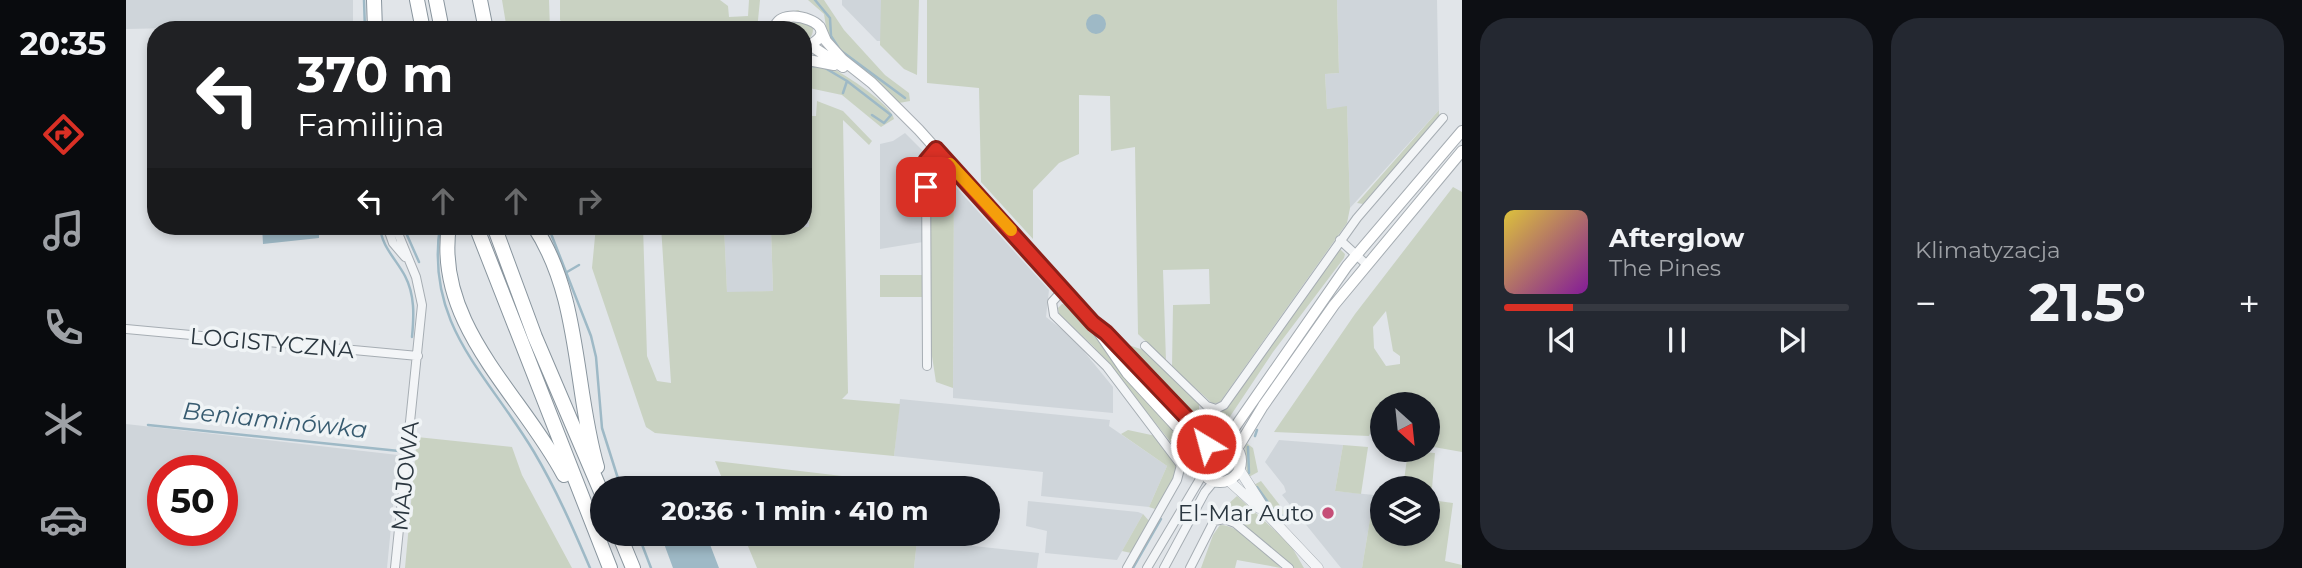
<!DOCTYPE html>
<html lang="pl">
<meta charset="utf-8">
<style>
:root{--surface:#171b24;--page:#242831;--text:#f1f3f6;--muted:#9ea1a6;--line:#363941;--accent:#d93025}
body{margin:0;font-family:Montserrat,sans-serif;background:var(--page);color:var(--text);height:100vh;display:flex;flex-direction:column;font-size:26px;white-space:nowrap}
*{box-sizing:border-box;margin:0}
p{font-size:23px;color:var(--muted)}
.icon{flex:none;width:38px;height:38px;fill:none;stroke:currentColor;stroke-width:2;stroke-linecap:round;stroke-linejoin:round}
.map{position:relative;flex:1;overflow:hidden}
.panel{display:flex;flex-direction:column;gap:18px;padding:18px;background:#0d0f14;width:840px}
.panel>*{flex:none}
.banner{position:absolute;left:21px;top:21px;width:665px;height:214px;border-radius:28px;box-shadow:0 4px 10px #0003;background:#202124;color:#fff;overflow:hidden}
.needle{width:46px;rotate:153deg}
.fabs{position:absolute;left:1244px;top:392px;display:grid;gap:14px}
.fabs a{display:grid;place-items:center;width:70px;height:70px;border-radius:50%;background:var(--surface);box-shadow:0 4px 10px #0003;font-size:35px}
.speed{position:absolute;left:21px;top:455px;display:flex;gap:14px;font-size:35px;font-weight:700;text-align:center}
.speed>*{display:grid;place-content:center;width:91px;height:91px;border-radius:50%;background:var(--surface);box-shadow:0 4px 10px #0003;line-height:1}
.speed .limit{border:10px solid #d22;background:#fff;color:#111}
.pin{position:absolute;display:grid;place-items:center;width:60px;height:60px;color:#fff;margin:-30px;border-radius:14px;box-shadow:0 4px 10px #0006}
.me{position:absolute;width:77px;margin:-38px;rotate:323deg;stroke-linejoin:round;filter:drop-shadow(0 0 5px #0008)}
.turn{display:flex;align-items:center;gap:24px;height:147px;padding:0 35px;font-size:32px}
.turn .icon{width:91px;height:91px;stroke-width:2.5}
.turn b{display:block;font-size:49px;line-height:60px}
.lanes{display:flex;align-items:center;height:66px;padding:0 35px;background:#0003;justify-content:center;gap:35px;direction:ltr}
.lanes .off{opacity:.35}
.big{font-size:52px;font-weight:700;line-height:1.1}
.panel .widget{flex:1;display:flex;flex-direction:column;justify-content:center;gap:10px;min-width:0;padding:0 24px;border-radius:28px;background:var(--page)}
.song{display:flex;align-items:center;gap:21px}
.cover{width:84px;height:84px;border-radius:10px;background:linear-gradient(135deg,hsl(50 70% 55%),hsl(290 70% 35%))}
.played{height:7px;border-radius:4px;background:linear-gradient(90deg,var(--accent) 20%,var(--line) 20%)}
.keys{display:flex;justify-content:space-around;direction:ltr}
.heat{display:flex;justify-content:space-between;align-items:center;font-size:38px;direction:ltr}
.panel .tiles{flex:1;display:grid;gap:18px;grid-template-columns:repeat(2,1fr)}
.trip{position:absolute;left:464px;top:476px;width:410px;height:70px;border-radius:35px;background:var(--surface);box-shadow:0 4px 10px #0003;font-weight:700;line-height:70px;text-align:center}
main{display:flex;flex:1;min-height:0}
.menu{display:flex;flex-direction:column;width:126px;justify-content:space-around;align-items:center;background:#090b0e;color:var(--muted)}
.menu .icon{width:49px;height:49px}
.menu .selected{color:var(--accent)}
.menu b{font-size:32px;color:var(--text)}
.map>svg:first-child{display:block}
</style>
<main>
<nav class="menu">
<b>20:35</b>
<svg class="icon selected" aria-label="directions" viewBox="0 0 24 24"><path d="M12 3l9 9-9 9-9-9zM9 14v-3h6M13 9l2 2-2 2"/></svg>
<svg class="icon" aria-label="music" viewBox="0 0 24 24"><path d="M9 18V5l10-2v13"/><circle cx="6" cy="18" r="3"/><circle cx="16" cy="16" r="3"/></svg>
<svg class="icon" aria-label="phone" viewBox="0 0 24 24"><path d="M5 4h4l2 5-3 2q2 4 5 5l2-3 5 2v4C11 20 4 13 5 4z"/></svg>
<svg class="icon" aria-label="climate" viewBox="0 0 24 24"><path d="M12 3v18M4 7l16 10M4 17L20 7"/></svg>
<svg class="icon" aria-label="car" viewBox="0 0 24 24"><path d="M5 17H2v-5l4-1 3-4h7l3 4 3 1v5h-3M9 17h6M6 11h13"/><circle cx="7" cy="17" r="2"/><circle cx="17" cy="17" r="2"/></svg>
</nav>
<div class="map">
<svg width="1336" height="568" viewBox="0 0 1336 568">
<rect width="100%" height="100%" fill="#e1e5e9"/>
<path fill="#cfd5da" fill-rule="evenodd" d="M 0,0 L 227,0 L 227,24 L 0,29 Z
M 716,0 L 755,0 L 755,41 L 751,41 L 716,5 Z
M 1211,0 L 1311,0 L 1313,110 L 1224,208 L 1221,107 L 1201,109 L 1199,74 L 1213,73 Z
M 677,105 L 680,105 L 683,228 L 645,229 L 647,291 L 601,293 L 598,226 L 677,226 Z
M 779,133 L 800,154 L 797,158 L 797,242 L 754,249 L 754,144 L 767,141 Z
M 828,185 L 923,290 L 920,317 L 947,338 L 987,387 L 987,413 L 827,398 Z
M 774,399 L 984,420 L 983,426 L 1041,466 L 1023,507 L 915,496 L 917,472 L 768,456 Z
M 0,424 L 272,455 L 261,568 L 0,568 ZM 37,471 L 96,471 L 96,530 L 37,530 Z
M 1153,440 L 1217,445 L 1209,491 L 1248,495 L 1236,568 L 1215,568 L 1156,495 L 1160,492 L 1158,486 L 1139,462 Z
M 902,501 L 1012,512 L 1017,514 L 991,560 L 919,553 L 921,531 L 900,526 Z
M 791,540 L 913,553 L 911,568 L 788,568 Z"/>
<path fill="#c9d2c2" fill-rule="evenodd" d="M 376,0 L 423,0 L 424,30 L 381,30 Z
M 434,0 L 594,0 L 602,6 L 603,17 L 622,16 L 623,0 L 634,0 L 631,30 L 442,30 L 434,20 Z
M 682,0 L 698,0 L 718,30 L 759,75 L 783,93 L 784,101 L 773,103 L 720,60 L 701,33 L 698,14 Z
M 755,0 L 793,0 L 791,75 L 778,69 L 754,45 Z
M 801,0 L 1211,0 L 1213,73 L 1199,74 L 1201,109 L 1221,106 L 1224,208 L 1221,223 L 1094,402 L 1087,404 L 1046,367 L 1047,305 L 1084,304 L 1083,269 L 1037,270 L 1040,361 L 1012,334 L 1009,147 L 985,151 L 984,96 L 953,95 L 953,154 L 933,163 L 907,190 L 907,239 L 855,182 L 853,88 L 801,83 Z
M 672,10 L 684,16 C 688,28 690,36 677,43 L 677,30 L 654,30 L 660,14 Z
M 677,64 C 686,65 697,64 705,68 C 719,74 766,105 768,119 L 755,127 L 716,95 L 683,88 L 681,80 L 677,80 Z
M 691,101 L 717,111 L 746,141 L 743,145 L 717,120 L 722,393 L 716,399 L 774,404 L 768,456 L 529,433 L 520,427 L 466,268 L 470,226 L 517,226 L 521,356 L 531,381 L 545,383 L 535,226 L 598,226 L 601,292 L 647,291 L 645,229 L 683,227 L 680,116 L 690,116 Z
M 1313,110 L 1313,117 L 1237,204 L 1231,203 Z
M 809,165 L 828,185 L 827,388 L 810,382 L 805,350 L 803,167 Z
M 1327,187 L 1336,192 L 1336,452 L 1302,446 L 1302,404 L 1268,404 L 1264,400 L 1256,404 L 1243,436 L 1148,432 L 1229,314 ZM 1260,311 L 1267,351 L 1274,356 L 1274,364 L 1260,366 L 1248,348 L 1247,327 Z
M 1214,249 L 1219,254 L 1218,258 L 1147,352 L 1101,421 L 1095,417 L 1094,412 L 1104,404 L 1139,350 Z
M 754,275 L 797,275 L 798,297 L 754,297 Z
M 936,304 L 942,305 L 958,322 L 1060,444 L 1060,461 L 968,347 L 933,314 L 932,308 Z
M 972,320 L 1000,344 L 1020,351 L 1073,403 L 1073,415 L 1083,411 L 1090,420 L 1076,429 Z
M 1002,430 L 1030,436 L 1052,463 L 1045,486 L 1029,509 L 1023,507 L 1041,466 L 995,434 Z
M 291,437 L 386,447 L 396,475 L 446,568 L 279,568 Z
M 1119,442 L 1127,448 L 1132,472 L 1121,478 Z
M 1217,445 L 1242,447 L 1235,494 L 1209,491 Z
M1080 460a14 14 0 1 1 28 0a14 14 0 1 1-28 0Z
M 1282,451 L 1309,453 L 1305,500 L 1327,503 L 1319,561 L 1336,565 L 1336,568 L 1236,568 L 1248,495 L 1256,496 L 1256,534 L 1302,534 L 1302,488 L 1277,488 Z
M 589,461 L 733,478 L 732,488 L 600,488 Z
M 1135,481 L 1166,521 L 1164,523 L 1143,508 L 1126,486 Z
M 1111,496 L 1164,544 L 1178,568 L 1168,568 L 1101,515 L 1101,505 Z
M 1017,514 L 1024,522 L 1005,553 L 996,551 Z
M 1094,525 C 1114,524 1140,555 1155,568 L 1111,560 L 1109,568 L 1075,568 L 1087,535 Z
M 617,534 L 760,534 L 761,538 L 791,540 L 788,568 L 631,568 Z"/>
<path fill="#9eb9c6" d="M960 24a10 10 0 1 1 20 0a10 10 0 1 1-20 0Z
M 136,226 L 193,226 L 193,238 L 137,244 Z
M 539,534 L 580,534 L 593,568 L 547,568 L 537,541 L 540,539 Z"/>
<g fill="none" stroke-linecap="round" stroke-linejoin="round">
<path stroke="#9eb9c6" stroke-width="2.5" d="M 238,0 L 239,30
M 689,0 L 704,18 L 705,36 L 714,50 L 779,98
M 677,67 L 689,66
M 699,68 L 721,81 L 765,115 L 758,123 L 746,115
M 717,93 L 721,81
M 254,226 C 255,246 270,259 279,276 C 289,295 288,316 286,337
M 277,226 L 293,262
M 314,226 C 299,326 361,373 408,452 C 430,489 447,528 464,568
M 422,226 L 465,336 L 470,357 L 476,428 L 495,488
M 441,272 L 453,265
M 22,425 L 273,451
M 1129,436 L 1131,430
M 1122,447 L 1123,473
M 1131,487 L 1146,508 L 1157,516
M 512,534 L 525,568
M 1007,568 L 1035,519"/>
<defs>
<path id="minor" d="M 261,226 L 267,243 L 279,257
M 269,226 L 290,277 L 296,305 L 269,568
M 1214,240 L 1240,264
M 937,290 L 926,302 L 928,315 L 981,367 L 1055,465 L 1051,480 L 1001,568
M 0,329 L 292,356
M 1019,346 L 1081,406 L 1090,409 L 1098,405 L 1231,218 L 1317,118
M 801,366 L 800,161 L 810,149
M 1021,568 L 1077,474
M 1038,568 L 1079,492 L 1088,481
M 1064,568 L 1088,521 L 1099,519 L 1109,523 L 1163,568"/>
<path id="tertiary" d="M 1113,469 L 1143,516 L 1192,568
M 1102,480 L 1133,508"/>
<path id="secondary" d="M 694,27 L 700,41 L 717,60 L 746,83 L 793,130 L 966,323 L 980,333 L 1084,442
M 649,30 C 649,0 731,27 677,48
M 684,45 L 717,67
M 677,59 L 708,65
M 968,325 L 1001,373 L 1074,452
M1073 461a21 21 0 1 1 42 0a21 21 0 1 1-42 0Z
M 1100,440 L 1221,266 L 1336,131
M 1111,449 L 1137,406 L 1208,305 L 1336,151"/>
<path id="motorway" d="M 248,0 L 249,30
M 291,0 L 297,30
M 310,0 L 316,30
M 354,0 L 360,30
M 323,226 C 308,325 396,395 438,475
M 350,226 L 484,568
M 368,226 L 409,337 L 476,494
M 408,226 C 455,297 448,389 471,467
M 493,534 L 507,568"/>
</defs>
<use href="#minor" stroke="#a6adb3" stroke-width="10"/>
<use href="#tertiary" stroke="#a6adb3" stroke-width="11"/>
<use href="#secondary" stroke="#a6adb3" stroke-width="12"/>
<use href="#motorway" stroke="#89959e" stroke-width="16"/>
<use href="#minor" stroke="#f3f5f7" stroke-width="8"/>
<use href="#tertiary" stroke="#f3f5f7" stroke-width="10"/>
<use href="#secondary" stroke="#fff" stroke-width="10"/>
<use href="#motorway" stroke="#fff" stroke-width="14"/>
</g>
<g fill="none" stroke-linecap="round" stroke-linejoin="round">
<defs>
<path id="route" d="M 800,187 L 800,161 L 810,149 L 967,323 L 980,333 L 1084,442 L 1080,444"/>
</defs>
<use href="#route" stroke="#8d1f18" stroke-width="18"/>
<use href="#route" stroke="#d93025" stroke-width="12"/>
<path stroke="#f59e0b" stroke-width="12" d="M 824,164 L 885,230"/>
</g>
<circle fill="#c54e77" stroke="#f0f4f6" stroke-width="2.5" cx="1202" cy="513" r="7"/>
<g text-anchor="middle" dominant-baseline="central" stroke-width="7" stroke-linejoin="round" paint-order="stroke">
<g font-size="23" fill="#2a363f" stroke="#f0f4f6">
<text transform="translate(146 343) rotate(5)">LOGISTYCZNA</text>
<text transform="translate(279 476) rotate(-84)">MAJOWA</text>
</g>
<g font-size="23" fill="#2a363f" stroke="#f0f4f6" text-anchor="end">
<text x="1188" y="513">El-Mar Auto</text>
</g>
<g font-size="24" font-style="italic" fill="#375b70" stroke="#f0f4f6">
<text transform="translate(149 420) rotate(6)">Beniaminówka</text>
</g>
</g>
</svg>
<div class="fabs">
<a><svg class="needle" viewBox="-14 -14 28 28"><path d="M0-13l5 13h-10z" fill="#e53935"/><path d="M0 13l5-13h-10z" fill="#9ea1a6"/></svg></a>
<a><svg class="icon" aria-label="layers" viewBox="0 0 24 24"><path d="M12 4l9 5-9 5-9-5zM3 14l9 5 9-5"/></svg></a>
</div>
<div class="speed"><div class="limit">50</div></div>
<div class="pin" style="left:800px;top:187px;background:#d93025"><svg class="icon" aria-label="arrive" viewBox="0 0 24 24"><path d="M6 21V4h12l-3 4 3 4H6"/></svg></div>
<svg class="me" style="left:1080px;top:444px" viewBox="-20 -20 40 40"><circle r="17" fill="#d93025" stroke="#fff" stroke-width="3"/><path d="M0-11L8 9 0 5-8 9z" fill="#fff"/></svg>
<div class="trip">20:36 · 1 min · 410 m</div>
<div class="banner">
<div class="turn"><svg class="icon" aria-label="left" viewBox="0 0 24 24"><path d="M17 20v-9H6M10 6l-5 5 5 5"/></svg><div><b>370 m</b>Familijna</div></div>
<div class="lanes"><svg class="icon" aria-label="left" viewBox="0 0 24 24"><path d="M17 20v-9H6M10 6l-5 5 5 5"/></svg><svg class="icon off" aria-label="ahead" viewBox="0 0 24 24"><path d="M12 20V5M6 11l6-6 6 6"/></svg><svg class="icon off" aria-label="ahead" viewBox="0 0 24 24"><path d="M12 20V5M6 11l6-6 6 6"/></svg><svg class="icon off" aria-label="right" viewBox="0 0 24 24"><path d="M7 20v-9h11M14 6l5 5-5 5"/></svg></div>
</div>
</div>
<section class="panel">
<div class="tiles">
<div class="widget">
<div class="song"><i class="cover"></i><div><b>Afterglow</b><p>The Pines</p></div></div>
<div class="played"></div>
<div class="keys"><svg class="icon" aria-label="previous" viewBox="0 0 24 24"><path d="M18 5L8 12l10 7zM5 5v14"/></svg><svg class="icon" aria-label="pause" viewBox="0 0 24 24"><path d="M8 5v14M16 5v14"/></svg><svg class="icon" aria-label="next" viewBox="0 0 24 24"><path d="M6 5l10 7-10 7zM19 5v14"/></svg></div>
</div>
<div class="widget"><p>Klimatyzacja</p>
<div class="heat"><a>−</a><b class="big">21.5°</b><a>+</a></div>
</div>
</div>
</section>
</main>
